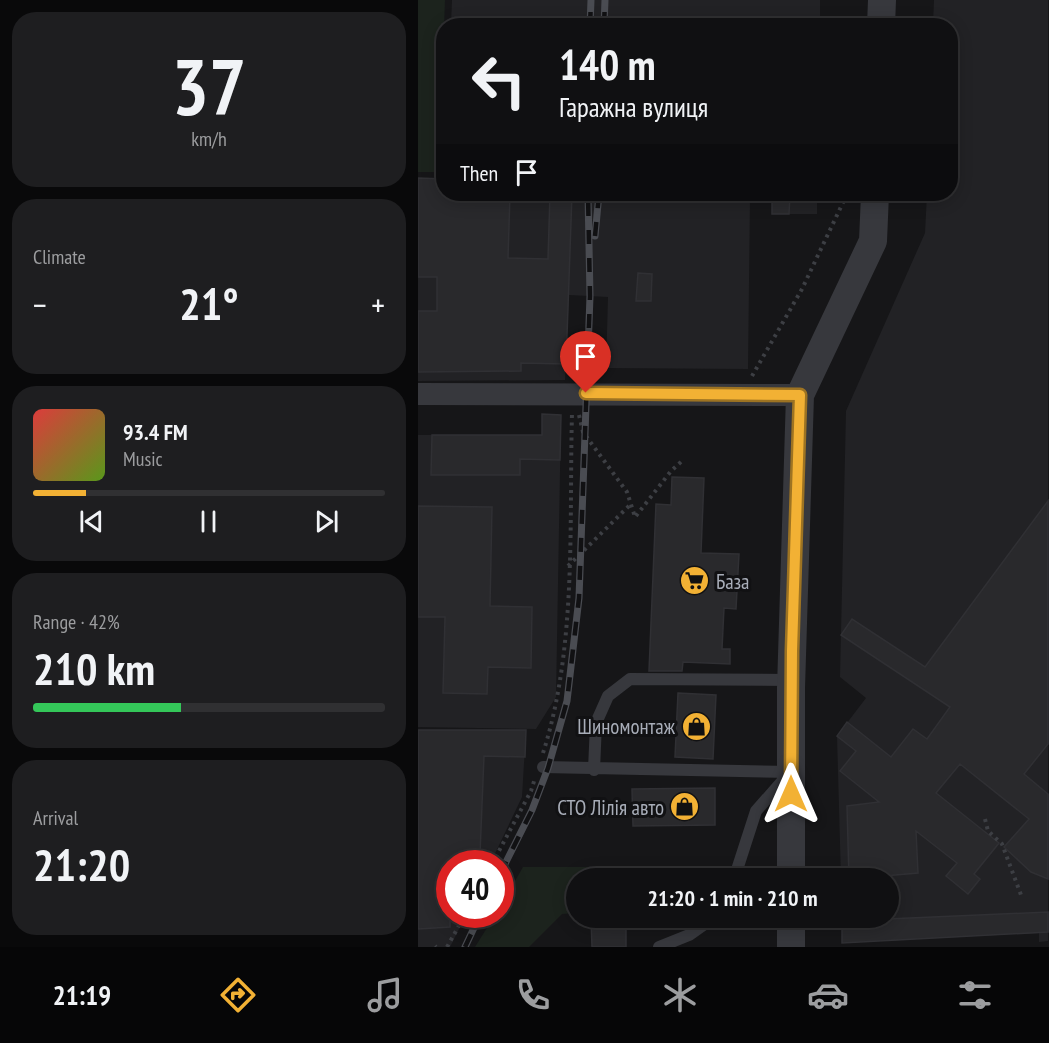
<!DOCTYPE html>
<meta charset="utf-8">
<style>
:root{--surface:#101012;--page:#1e1e20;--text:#f1f3f6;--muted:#9c9d9f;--line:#303032;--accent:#f2b134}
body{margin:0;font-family:"PT Sans Narrow",sans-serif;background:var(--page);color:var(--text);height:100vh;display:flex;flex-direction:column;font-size:22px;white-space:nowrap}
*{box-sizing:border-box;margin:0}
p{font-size:20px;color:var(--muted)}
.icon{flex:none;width:33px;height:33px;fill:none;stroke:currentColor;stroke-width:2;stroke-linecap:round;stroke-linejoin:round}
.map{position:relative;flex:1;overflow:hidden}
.panel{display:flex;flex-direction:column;gap:12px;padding:12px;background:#09090a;width:418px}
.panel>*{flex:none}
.guide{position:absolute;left:18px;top:18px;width:522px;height:183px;border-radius:24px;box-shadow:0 3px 15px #0003,0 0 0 2px var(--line);background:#101012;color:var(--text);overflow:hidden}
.speed{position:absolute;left:18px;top:850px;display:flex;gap:12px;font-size:30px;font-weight:700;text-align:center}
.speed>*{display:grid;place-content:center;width:78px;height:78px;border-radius:50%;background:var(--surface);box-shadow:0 3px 15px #0003,0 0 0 2px var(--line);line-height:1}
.speed .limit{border:9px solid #d22;background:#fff;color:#111}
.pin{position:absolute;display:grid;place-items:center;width:51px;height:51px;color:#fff;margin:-62px -26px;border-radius:50% 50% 50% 0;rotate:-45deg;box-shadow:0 0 6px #0007}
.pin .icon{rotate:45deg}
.me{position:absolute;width:66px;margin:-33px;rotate:0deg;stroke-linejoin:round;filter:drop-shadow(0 0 4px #0008)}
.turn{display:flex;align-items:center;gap:21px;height:126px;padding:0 24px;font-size:27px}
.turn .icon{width:78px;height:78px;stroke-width:2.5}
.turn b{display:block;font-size:42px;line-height:51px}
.then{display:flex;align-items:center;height:57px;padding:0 24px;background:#0003;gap:12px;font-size:22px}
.big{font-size:45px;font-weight:700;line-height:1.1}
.panel .widget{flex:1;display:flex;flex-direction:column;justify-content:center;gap:9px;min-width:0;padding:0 21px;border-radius:24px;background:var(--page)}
.panel .dial{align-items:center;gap:0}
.dial b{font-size:78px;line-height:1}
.song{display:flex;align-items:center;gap:18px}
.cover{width:72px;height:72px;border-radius:9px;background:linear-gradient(135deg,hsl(0 70% 55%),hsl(90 70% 35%))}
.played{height:6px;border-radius:3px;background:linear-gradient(90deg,var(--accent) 15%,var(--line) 15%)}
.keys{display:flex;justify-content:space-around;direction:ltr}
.heat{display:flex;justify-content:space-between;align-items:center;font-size:33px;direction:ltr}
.charge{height:9px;border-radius:4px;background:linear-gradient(90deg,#34c759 42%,var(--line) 0)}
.trip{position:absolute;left:148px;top:868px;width:333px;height:60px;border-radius:30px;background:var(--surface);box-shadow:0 3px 15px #0003,0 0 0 2px var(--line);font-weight:700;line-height:60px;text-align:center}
.tabs{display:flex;height:96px;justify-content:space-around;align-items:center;background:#060607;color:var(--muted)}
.tabs .icon{width:42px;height:42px}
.tabs .on{color:var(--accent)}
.tabs b{font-size:27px;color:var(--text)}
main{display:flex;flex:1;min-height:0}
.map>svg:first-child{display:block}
</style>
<main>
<section class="panel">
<div class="widget dial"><b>37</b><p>km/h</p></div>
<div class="widget"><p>Climate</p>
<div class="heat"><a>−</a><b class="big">21°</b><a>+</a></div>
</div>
<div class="widget">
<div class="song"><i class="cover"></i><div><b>93.4 FM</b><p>Music</p></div></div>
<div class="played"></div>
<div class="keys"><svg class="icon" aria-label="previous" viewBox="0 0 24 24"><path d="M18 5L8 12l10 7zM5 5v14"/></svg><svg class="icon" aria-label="pause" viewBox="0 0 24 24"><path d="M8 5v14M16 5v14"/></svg><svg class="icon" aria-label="next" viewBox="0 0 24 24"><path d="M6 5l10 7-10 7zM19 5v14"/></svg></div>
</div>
<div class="widget"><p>Range · 42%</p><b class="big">210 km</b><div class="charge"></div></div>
<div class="widget"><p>Arrival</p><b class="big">21:20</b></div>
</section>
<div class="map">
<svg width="631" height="947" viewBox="0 0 631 947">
<rect width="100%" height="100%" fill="#161618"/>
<path fill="#222225" d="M 34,0 L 402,0 L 402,25 L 33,25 Z
M 516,0 L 630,0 L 630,553 L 556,653 L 549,684 L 630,573 L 630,941 L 621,942 L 621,933 L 424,943 L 424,918 L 471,918 L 471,879 L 423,879 L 419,736 L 448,698 L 422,677 L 428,411 L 507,233 L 509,194 L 532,194 L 532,26 L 515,25 Z
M 0,178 L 25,179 L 26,194 L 399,194 L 399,214 L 354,214 L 354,196 L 332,197 L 330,369 L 188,368 L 190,297 L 151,295 L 147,380 L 0,381 Z
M 124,414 L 143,415 L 138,697 L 118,729 L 0,727 L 0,435 L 124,435 Z
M 0,730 L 108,730 L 104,797 L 72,864 L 32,864 L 32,915 L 48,915 L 32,947 L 0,947 Z"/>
<path fill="#1c231d" d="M 0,0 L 27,0 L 21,172 L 0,172 Z
M 105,867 L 302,867 L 288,879 L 159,879 L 159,913 L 144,914 L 111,947 L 57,947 L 77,915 L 82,915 L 83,905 Z"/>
<path fill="#29292c" stroke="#303034" stroke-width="1.5" d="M 0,178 L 26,179 L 26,194 L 92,194 L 90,258 L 130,259 L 132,194 L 154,194 L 148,364 L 103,363 L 103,371 L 0,372 L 0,311 L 19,311 L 19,277 L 0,277 Z
M 354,194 L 372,194 L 371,214 L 354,214 Z
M 220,273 L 234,274 L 233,301 L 218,301 Z
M 124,414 L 143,415 L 142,460 L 102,459 L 102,475 L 13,475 L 14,435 L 124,435 Z
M 254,477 L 286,478 L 283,553 L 321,554 L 318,609 L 306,608 L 304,649 L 312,649 L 312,664 L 265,662 L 264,671 L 231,671 L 238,504 L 253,505 Z
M 630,501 L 630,744 L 606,774 L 630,794 L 630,879 L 613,872 L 586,847 L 611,819 L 542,764 L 518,793 L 581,843 L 556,874 L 562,879 L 550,894 L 528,876 L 539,863 L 498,831 L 500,873 L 431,879 L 429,806 L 461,802 L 422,771 L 438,751 L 419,736 L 429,722 L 473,757 L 495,729 L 509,739 L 532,707 L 423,635 L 434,619 L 507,667 Z
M 0,506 L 74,507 L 72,606 L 114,607 L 113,668 L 70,667 L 69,694 L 25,693 L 27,617 L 0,617 Z
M 260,693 L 298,695 L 295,759 L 257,757 Z
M 0,730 L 108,730 L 107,757 L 66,756 L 62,854 L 44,854 L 44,864 L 32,864 L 32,927 L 0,929 Z
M 297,788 L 297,825 L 215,826 L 214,789 Z
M 630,912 L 630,932 L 424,943 L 424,921 Z
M 173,918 L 208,918 L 208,947 L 174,947 Z"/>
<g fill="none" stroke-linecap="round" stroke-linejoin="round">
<path stroke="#3d3f44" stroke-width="4" stroke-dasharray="3 4.5" stroke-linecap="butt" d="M 334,376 L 384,289 L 429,194
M 161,415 L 165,432 L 209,492 L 217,517
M 218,516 L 253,471 L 265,460
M 150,566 L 213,504
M 125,753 C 159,647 151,524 154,413
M 567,819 L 570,831 L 584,844 L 603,895
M 74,864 L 113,791 L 117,778
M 17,946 L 18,947
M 29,947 L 47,915"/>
<path stroke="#37383d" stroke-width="12" d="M 125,767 L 373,772
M 176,770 L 178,723 L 190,696 L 212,679 L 373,680
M 316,879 L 338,811 L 368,777
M 241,947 L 271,935 L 295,918"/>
<path stroke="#37383d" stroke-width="22" d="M 0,394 L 382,395"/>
<path stroke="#37383d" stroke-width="28" d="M 463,26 L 464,0
M 373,879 L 373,688 L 382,395 L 455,241 L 457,194
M 373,947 L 373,918"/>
<defs>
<path id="rail" d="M 172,26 L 173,0
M 186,26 L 187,0
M 177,236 L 181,194
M 82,874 L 114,810 L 130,768 L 149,701 L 161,598 L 172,296 L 170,194
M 47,947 L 62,915"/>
</defs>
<use href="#rail" stroke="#4a4c52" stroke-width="7"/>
<use href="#rail" stroke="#111113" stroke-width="4.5" stroke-dasharray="14" stroke-linecap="butt"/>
</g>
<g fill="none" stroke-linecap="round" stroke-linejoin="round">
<defs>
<path id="route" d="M 168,393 L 382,395 L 374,651 L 373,794"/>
</defs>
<use href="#route" stroke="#9d7322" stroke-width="15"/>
<use href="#route" stroke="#f2b134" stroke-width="10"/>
</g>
<defs>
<symbol id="supermarket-disc" viewBox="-11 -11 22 22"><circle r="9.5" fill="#f2b134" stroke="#111113"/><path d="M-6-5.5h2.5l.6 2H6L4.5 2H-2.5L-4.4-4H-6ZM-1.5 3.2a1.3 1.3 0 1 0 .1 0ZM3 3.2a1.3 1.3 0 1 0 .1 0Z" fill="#111"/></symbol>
<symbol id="shop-disc" viewBox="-11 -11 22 22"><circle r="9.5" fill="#f2b134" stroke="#111113"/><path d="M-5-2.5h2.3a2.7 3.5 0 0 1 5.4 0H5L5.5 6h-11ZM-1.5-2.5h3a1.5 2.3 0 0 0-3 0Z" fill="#111"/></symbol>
</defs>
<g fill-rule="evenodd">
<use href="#supermarket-disc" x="260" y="564" width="33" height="33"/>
<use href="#shop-disc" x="262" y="710" width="33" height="33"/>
<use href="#shop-disc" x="250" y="790" width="33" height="33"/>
</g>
<g text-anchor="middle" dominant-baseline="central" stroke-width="6" stroke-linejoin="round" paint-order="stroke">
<g font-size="21" fill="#a8adb8" stroke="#111113" text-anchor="end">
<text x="298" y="581" text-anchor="start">База</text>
<text x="257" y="726">Шиномонтаж</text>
<text x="246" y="807">СТО Лілія авто</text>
</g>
</g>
</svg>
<div class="speed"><div class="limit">40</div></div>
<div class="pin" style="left:168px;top:393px;background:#d93025"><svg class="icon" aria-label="arrive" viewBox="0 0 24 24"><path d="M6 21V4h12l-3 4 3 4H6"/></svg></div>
<svg class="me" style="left:373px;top:794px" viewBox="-20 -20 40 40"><path d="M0-17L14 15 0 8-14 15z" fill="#f2b134" stroke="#fff" stroke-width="4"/></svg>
<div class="trip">21:20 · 1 min · 210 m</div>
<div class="guide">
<div class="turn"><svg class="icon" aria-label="left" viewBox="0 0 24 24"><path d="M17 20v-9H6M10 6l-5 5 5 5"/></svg><div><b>140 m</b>Гаражна вулиця</div></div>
<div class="then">Then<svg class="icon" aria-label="arrive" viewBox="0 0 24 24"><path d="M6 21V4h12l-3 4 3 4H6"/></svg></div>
</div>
</div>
</main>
<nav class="tabs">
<b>21:19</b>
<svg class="icon on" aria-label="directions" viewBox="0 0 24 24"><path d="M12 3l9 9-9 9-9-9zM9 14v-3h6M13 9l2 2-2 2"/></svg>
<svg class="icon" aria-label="music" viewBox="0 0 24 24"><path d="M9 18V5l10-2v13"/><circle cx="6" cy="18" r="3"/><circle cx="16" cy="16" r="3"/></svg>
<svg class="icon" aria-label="phone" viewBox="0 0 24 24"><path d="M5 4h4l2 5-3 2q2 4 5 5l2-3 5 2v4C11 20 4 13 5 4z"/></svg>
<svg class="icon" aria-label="climate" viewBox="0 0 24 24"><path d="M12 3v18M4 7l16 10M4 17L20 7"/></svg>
<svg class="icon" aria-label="car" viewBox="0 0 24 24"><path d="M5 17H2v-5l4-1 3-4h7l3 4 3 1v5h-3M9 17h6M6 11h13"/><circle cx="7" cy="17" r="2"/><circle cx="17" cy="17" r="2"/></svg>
<svg class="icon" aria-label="filters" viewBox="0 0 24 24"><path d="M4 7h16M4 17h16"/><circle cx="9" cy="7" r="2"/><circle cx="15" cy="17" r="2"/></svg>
</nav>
